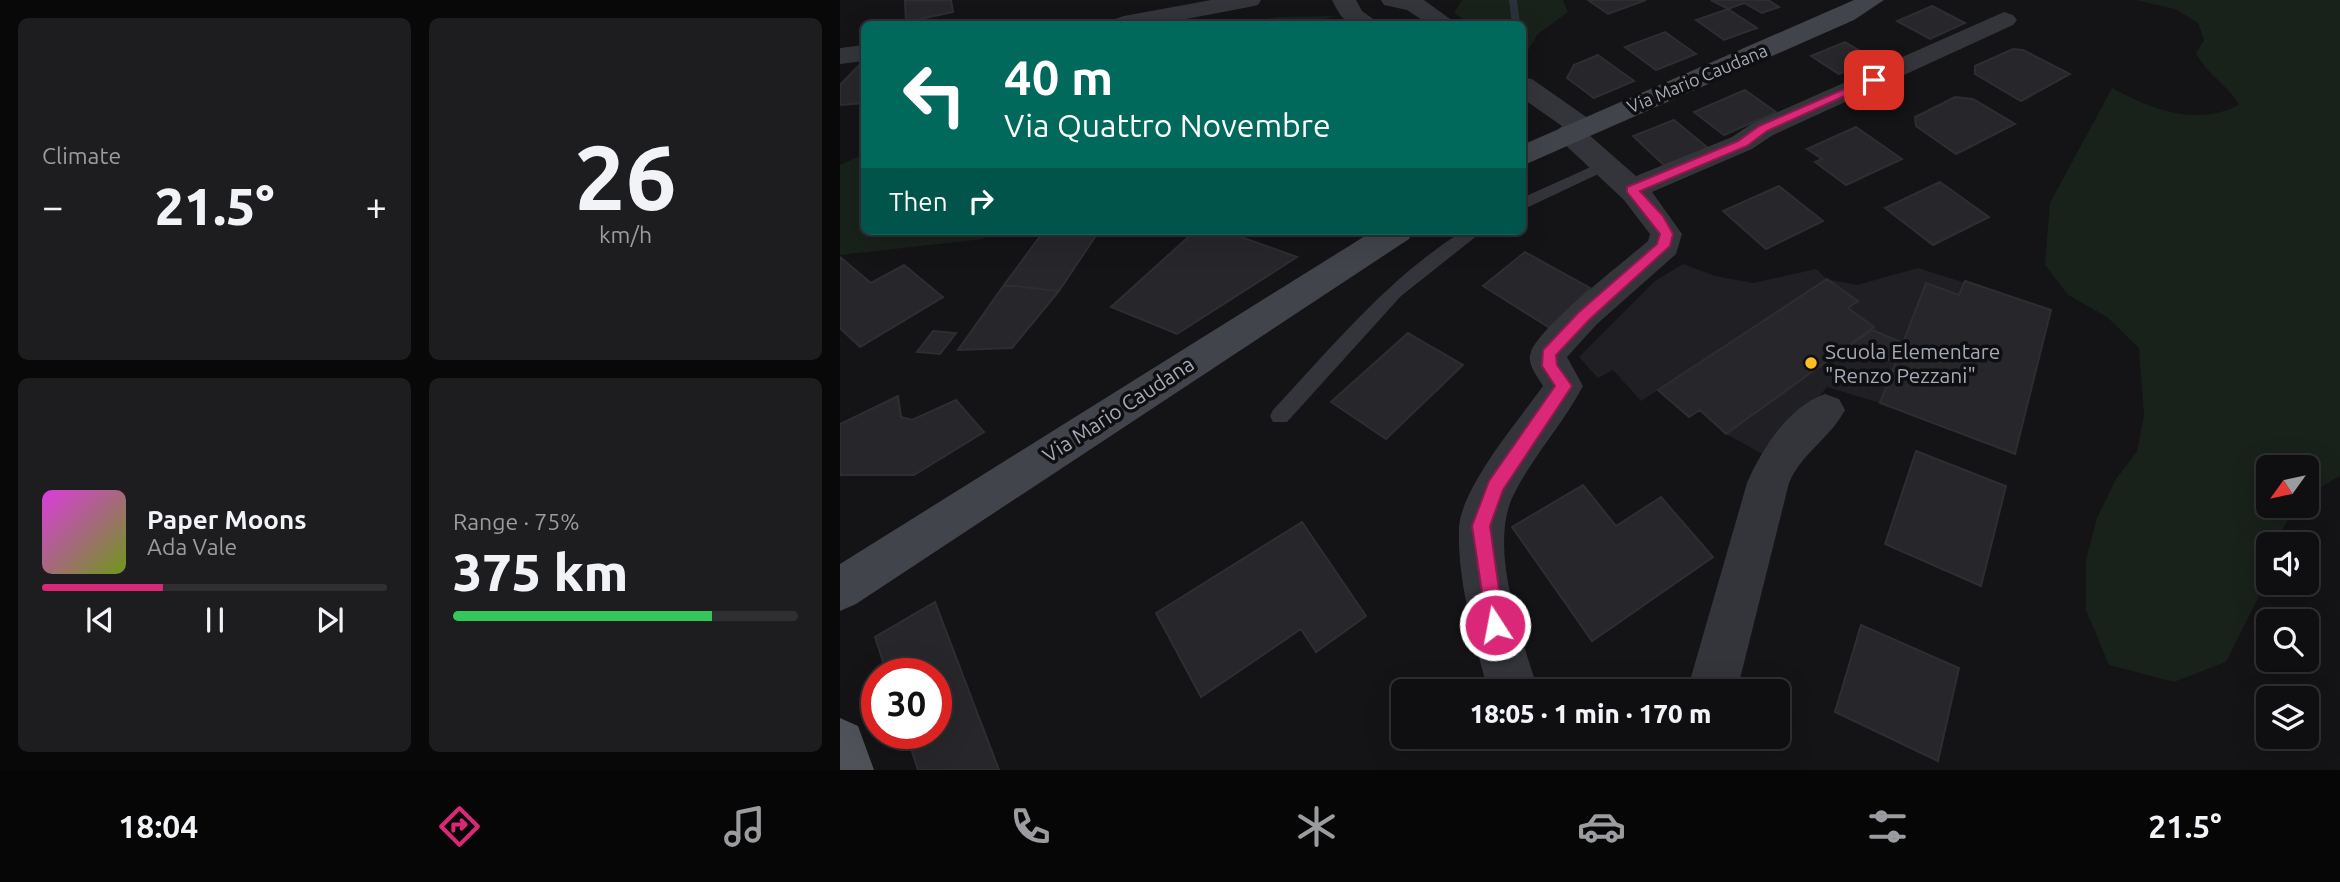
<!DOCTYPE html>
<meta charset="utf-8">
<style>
:root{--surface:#0f0e10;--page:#1d1c1e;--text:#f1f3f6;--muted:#9b9c9f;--line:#2f2e30;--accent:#db2777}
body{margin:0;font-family:Ubuntu,sans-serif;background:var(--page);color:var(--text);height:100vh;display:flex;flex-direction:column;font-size:26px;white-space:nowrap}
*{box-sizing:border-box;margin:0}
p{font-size:23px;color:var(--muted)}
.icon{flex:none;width:38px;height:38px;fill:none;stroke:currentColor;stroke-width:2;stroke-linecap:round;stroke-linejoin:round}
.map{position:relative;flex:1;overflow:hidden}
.side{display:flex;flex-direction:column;gap:18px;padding:18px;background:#080809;width:840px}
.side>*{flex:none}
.hud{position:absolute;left:21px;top:21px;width:665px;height:214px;border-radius:10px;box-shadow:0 7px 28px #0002,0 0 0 2px var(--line);background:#00695c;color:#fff;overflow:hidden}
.needle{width:46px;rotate:237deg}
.tools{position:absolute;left:1416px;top:455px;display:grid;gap:14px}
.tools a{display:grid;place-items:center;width:63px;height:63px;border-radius:10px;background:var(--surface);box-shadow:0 7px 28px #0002,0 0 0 2px var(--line);font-size:35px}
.speed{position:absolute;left:21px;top:658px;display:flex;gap:14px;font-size:35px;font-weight:700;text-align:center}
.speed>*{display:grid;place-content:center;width:91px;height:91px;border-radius:50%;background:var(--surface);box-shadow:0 7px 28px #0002,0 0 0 2px var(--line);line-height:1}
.speed .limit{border:10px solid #d22;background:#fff;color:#111}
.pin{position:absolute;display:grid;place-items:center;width:60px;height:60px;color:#fff;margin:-30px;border-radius:14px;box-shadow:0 4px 10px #0006}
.me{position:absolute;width:77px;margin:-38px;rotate:349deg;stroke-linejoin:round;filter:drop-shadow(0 0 5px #0008)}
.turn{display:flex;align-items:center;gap:24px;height:147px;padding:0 28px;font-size:32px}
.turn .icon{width:91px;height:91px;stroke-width:2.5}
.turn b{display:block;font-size:49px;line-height:60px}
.then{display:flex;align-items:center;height:66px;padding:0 28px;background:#0003;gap:14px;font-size:26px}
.big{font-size:52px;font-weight:800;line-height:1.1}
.side .widget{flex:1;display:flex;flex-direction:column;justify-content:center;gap:10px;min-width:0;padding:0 24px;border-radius:10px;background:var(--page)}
.side .dial{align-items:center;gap:0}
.dial b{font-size:91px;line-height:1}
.song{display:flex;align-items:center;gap:21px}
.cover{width:84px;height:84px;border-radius:10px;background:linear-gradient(135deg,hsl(300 70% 55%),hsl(80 70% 35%))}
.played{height:7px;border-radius:4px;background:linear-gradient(90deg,var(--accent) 35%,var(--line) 35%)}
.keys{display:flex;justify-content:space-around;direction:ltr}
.heat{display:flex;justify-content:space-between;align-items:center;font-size:38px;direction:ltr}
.charge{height:10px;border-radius:5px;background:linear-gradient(90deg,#34c759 75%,var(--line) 0)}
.side .tiles{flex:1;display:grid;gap:18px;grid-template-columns:repeat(2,1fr)}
.trip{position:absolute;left:551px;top:679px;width:399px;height:70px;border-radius:10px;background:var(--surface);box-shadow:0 7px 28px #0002,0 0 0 2px var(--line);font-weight:800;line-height:70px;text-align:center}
.tabs{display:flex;height:112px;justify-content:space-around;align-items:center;background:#060606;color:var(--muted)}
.tabs .icon{width:49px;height:49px}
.tabs .selected{color:var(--accent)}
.tabs b{font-size:32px;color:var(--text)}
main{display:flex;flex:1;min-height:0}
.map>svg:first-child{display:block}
</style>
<main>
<section class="side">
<div class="tiles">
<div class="widget"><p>Climate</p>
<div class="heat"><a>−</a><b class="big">21.5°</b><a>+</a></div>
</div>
<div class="widget dial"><b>26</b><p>km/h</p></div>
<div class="widget">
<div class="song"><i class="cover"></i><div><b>Paper Moons</b><p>Ada Vale</p></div></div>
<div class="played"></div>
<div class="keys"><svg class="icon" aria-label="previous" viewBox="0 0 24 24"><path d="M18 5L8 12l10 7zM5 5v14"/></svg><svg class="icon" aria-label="pause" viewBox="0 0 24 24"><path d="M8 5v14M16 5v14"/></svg><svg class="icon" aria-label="next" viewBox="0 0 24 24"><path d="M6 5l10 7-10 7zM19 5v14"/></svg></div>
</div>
<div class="widget"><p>Range · 75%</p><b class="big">375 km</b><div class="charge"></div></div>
</div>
</section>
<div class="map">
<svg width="1500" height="770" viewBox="0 0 1500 770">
<rect width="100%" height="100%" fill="#141316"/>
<path fill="#201f23" d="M 843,264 L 875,276 L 913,283 L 976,269 L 987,279 L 1017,285 L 1078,268 L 1211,310 L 1175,454 L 1040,403 L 987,387 L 928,457 L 886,434 L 860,410 L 849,417 L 818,390 L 801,401 L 773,370 L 758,378 L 739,357 L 815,281 Z"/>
<path fill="#19211b" d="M 622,0 L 723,0 L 728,12 L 698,34 L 683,58 L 682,24 L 631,24 L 614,13 Z
M 1296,0 L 1500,0 L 1500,476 L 1467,495 L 1466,467 L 1428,467 L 1428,506 L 1455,506 L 1435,544 L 1428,544 L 1426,582 L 1386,662 L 1334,682 L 1269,665 L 1246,610 L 1246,560 L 1257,518 L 1276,479 L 1297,451 L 1304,415 L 1299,348 L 1267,317 L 1228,295 L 1205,265 L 1210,203 L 1272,88 C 1312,109 1355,127 1399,105 C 1386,82 1367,76 1356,53 L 1364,40 L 1358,23 L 1335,9 Z
M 500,16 L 455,24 L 391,24 L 439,17 Z
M 24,154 L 24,231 L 148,231 L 144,239 L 0,255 L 0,165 Z"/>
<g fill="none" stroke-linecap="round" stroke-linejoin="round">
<path fill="#29323a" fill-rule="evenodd" d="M 669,0 L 677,0 L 680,24 L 672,24 Z"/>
</g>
<path fill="#27262a" stroke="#2e2d32" stroke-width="2" d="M 65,0 L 111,0 L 113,12 L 66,22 Z
M 748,0 L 806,0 L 768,14 Z
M 871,0 L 928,0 L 939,7 L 922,13 L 904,3 L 888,9 Z
M 1092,6 L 1125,23 L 1090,39 L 1057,21 Z
M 888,9 L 917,28 L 884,40 L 856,20 Z
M 825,32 L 856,54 L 816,70 L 785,47 Z
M 1005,42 L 1034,59 L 999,74 L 971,56 Z
M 1173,49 L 1183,50 L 1230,74 L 1181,101 L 1135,74 L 1135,66 Z
M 758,55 L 794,81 L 754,98 L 727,78 L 734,65 Z
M 24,60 L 24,103 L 0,105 L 0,85 Z
M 905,90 L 936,112 L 884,135 L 854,112 Z
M 1115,97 L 1133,99 L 1175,124 L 1116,154 L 1076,126 L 1075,117 Z
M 834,120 L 868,148 L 825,166 L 793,136 Z
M 1016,127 L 1062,159 L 1006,185 L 975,162 L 982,159 L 967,149 Z
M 1100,182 L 1149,217 L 1093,245 L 1045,208 Z
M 939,186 L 983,221 L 926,249 L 883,211 Z
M 204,231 L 259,231 L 219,291 L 164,285 Z
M 355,231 L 385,231 L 457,257 L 337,334 L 271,307 Z
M 685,252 L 750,288 L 710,328 L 643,286 Z
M 0,257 L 31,283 L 64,265 L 103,297 L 20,347 L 0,328 Z
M 987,279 L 1018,301 L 1008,308 L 1034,327 L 886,434 L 860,410 L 849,417 L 818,390 Z
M 1125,281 L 1211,310 L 1175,454 L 1040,403 L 1056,362 L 1012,344 L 1032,330 L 1063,343 L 1086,283 L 1119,295 Z
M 164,285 L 219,291 L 172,348 L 118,350 Z
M 93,331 L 116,333 L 100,354 L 77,352 Z
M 568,333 L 623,365 L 546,439 L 491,402 Z
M 58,396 L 61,417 L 72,420 L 116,400 L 144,432 L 74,475 L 0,475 L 0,424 Z
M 1076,451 L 1166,486 L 1141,586 L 1045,544 Z
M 743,485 L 776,526 L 821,497 L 873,557 L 752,641 L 672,527 Z
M 462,522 L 526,616 L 476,652 L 461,629 L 361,697 L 316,613 Z
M 95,602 L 159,770 L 78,770 L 66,733 L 96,733 L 96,674 L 47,674 L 35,637 Z
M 1021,625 L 1119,668 L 1098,761 L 995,712 Z"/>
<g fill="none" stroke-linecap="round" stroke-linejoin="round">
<path fill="#34353b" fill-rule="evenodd" d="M 764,161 L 772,166 L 769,169 L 682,210 L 682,198 Z
M 623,231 L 643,231 L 561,296 L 447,422 L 433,422 L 430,416 L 433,410 C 493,346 548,278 623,231 Z"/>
<path fill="#34353b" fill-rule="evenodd" d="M 371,0 L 421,0 L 418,5 L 409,7 L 320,24 L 271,24 L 275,19 L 284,16 Z
M 492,0 L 516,0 L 522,11 L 540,24 C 511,26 505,27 492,0 Z
M 541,0 L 584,0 L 617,24 L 588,24 L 567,10 L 544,5 Z
M 1164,12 L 1173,15 L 1177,20 L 1173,25 L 933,135 L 912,149 L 812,192 L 842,234 L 836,254 L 757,324 L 727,357 L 743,386 C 723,424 693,456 674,494 C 647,547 682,637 698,691 L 648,691 C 635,641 617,581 619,528 C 621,487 679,420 703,386 C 697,376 686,363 691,352 C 700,326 784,262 808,241 L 810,234 L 784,200 L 719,139 L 714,133 L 722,126 L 682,98 L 682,77 L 692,79 L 752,121 L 757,127 L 748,134 L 796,176 L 892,137 L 913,123 Z
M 24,45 L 24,61 L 0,64 L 0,48 Z
M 985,394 L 999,399 L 1005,410 C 990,438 961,454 949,483 L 897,691 L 847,691 L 907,483 C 922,449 948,407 985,394 Z"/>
<path fill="#42444b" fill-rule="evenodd" d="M 1014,0 L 1044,0 L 1014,20 L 682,166 L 682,145 Z
M 533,231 L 573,231 L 569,239 L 16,604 L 0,611 L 0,564 Z"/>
<path fill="#50525a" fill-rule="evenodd" d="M 0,718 L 18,726 L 34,770 L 0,770 Z"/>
</g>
<path fill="#db2777" stroke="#8e194d" stroke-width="2" d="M 1030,78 L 1040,80 L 927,131 L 907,146 L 800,191 L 823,216 L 833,234 L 830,246 L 750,319 L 716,355 L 717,365 L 732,386 L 663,490 L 650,526 L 664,625 L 662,632 L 655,635 L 648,632 L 632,526 L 649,481 L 715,386 L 702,366 L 703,350 L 739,312 L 817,244 L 820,234 L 787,192 L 787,187 L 898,141 L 919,126 Z"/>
<circle fill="#ffc022" stroke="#0f0e10" stroke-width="2.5" cx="971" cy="363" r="7"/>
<g text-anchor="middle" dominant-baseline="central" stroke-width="7" stroke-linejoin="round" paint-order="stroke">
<g font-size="18" fill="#a4a9b7" stroke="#0f0e10">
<text transform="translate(857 78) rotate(-23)">Via Mario Caudana</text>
</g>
<g font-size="21" fill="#a4a9b7" stroke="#0f0e10" text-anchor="start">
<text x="985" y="351">Scuola Elementare<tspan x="985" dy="24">"Renzo Pezzani"</tspan></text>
</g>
<g font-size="21" fill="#a4a9b7" stroke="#0f0e10">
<text transform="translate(278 409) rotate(-33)">Via Mario Caudana</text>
</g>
</g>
</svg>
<div class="tools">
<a><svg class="needle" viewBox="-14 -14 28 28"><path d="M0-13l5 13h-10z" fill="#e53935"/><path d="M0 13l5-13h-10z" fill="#9b9c9f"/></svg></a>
<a><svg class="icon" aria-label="sound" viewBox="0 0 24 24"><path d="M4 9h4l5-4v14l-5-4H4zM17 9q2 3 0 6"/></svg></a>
<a><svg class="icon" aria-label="search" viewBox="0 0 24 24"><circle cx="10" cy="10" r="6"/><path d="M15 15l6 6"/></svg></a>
<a><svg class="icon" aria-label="layers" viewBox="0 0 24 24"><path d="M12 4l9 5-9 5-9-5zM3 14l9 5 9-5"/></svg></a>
</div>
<div class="speed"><div class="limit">30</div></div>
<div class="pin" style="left:1034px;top:80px;background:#d93025"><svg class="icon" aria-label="arrive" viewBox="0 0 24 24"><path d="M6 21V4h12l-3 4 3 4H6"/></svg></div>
<svg class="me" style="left:655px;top:625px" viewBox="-20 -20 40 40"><circle r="17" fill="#db2777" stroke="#fff" stroke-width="3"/><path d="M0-11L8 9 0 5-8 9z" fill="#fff"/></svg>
<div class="trip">18:05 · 1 min · 170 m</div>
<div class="hud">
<div class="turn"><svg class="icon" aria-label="left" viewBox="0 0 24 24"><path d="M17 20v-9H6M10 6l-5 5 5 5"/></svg><div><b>40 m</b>Via Quattro Novembre</div></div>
<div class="then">Then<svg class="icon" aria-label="right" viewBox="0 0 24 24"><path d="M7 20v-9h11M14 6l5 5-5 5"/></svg></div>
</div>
</div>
</main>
<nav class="tabs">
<b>18:04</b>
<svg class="icon selected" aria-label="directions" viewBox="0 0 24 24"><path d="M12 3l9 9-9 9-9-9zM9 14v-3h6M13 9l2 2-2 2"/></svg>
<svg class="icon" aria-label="music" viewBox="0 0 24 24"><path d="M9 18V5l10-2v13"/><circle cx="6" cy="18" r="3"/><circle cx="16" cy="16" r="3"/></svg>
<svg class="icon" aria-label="phone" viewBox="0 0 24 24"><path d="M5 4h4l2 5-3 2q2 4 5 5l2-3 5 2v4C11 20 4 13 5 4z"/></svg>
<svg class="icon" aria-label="climate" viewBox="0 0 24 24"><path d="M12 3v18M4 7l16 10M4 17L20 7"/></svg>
<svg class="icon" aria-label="car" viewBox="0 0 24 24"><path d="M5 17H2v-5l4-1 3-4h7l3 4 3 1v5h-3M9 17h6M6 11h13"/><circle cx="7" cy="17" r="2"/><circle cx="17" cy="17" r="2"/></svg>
<svg class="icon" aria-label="filters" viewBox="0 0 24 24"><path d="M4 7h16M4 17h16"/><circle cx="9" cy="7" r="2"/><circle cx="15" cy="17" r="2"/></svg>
<b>21.5°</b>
</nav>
